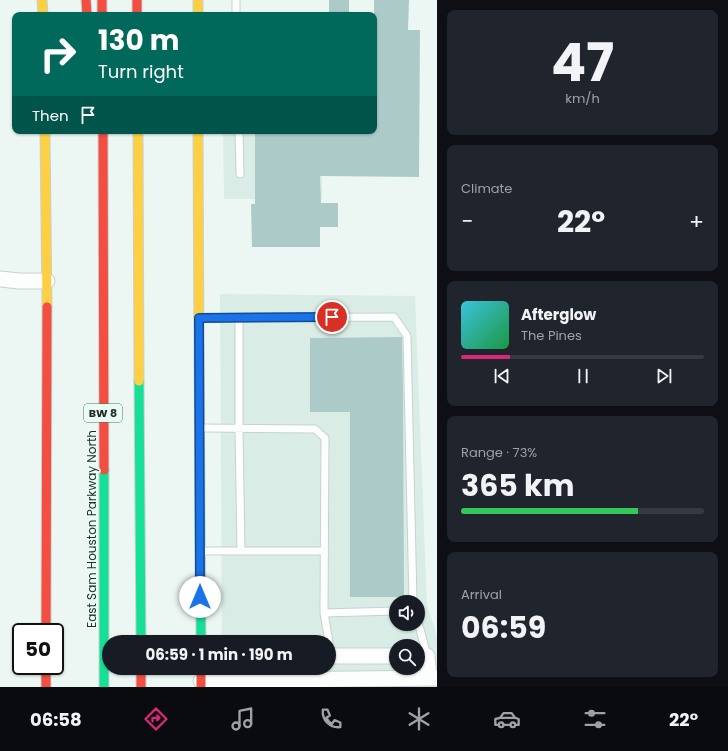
<!DOCTYPE html>
<meta charset="utf-8">
<style>
:root{--surface:#171b24;--page:#20242c;--text:#f1f3f6;--muted:#9ea1a6;--line:#363941;--accent:#db2777}
body{margin:0;font-family:Poppins,sans-serif;background:var(--page);color:var(--text);height:100vh;display:flex;flex-direction:column;font-size:15px;white-space:nowrap}
*{box-sizing:border-box;margin:0}
p{font-size:13px;color:var(--muted)}
.icon{flex:none;width:22px;height:22px;fill:none;stroke:currentColor;stroke-width:2;stroke-linecap:round;stroke-linejoin:round}
.map{position:relative;flex:1;overflow:hidden}
.panel{display:flex;flex-direction:column;gap:10px;padding:10px;background:#0d0f14;width:291px}
.panel>*{flex:none}
.top-card{position:absolute;left:12px;top:12px;width:365px;height:122px;border-radius:8px;box-shadow:0 1px 3px #0004;background:#00695c;color:#fff;overflow:hidden}
.fabs{position:absolute;left:389px;top:595px;display:grid;gap:8px}
.fabs a{display:grid;place-items:center;width:36px;height:36px;border-radius:50%;background:var(--surface);box-shadow:0 1px 3px #0004;font-size:20px}
.speed{position:absolute;left:12px;top:623px;display:flex;gap:8px;font-size:20px;font-weight:700;text-align:center}
.speed>*{display:grid;place-content:center;width:52px;height:52px;border-radius:50%;background:var(--surface);box-shadow:0 1px 3px #0004;line-height:1}
.speed .limit{border:2px solid #111;border-radius:6px;background:#fff;color:#111}
.pin{position:absolute;display:grid;place-items:center;width:34px;height:34px;color:#fff;margin:-17px;border:2px solid #fff;border-radius:50%;box-shadow:0 1px 4px #0007}
.me{position:absolute;width:44px;margin:-22px;rotate:0deg;stroke-linejoin:round;filter:drop-shadow(0 0 3px #0008)}
.turn{display:flex;align-items:center;gap:14px;height:84px;padding:0 20px;font-size:18px}
.turn .icon{width:52px;height:52px;stroke-width:2.5}
.turn b{display:block;font-size:28px;line-height:34px}
.then{display:flex;align-items:center;height:38px;padding:0 20px;background:#0003;gap:8px;font-size:15px}
.big{font-size:30px;font-weight:700;line-height:1.1}
.panel .card{flex:1;display:flex;flex-direction:column;justify-content:center;gap:6px;min-width:0;padding:0 14px;border-radius:8px;background:var(--page)}
.panel .dial{align-items:center;gap:0}
.dial b{font-size:52px;line-height:1}
.song{display:flex;align-items:center;gap:12px}
.cover{width:48px;height:48px;border-radius:6px;background:linear-gradient(135deg,hsl(190 70% 55%),hsl(140 70% 35%))}
.played{height:4px;border-radius:2px;background:linear-gradient(90deg,var(--accent) 20%,var(--line) 20%)}
.keys{display:flex;justify-content:space-around;direction:ltr}
.heat{display:flex;justify-content:space-between;align-items:center;font-size:22px;direction:ltr}
.charge{height:6px;border-radius:3px;background:linear-gradient(90deg,#34c759 73%,var(--line) 0)}
.trip{position:absolute;left:102px;top:635px;width:234px;height:40px;border-radius:20px;background:var(--surface);box-shadow:0 1px 3px #0004;font-weight:700;line-height:40px;text-align:center}
.tabs{display:flex;height:64px;justify-content:space-around;align-items:center;background:#090b0e;color:var(--muted)}
.tabs .icon{width:28px;height:28px}
.tabs .active{color:var(--accent)}
.tabs b{font-size:18px;color:var(--text)}
main{display:flex;flex:1;min-height:0}
.map>svg:first-child{display:block}
</style>
<main>
<div class="map">
<svg width="437" height="687" viewBox="0 0 437 687">
<rect width="100%" height="100%" fill="#ecf7f3"/>
<path fill="#d9ede6" fill-rule="evenodd" d="M 223,131 L 322,131 L 322,199 L 224,199 Z
M 220,294 L 415,296 L 427,605 L 437,636 L 437,687 L 222,687 L 222,668 L 329,668 L 329,642 L 222,642 ZM 396,602 L 418,602 L 418,624 L 396,624 ZM 396,646 L 418,646 L 418,668 L 396,668 Z"/>
<path fill="#accbc8" d="M 329,0 L 349,0 L 349,15 L 329,15 Z
M 374,0 L 409,0 L 408,30 L 420,30 L 419,177 L 320,176 L 321,203 L 338,203 L 338,227 L 320,227 L 320,247 L 252,247 L 251,204 L 255,204 L 255,131 L 374,131 Z
M 402,337 L 403,390 L 404,597 L 350,597 L 350,412 L 310,412 L 310,338 Z"/>
<g fill="none" stroke-linecap="round" stroke-linejoin="round">
<defs>
<path id="lane" d="M 236,0 L 236,15
M 239,131 L 240,174
M 201,318 L 394,317 L 407,336 L 413,602
M 239,318 L 239,429 L 241,551
M 202,428 L 315,429 L 325,438 L 324,613 L 329,642
M 202,551 L 324,551
M 324,613 L 396,611
M 418,623 L 420,629 L 427,656"/>
<path id="street" d="M 0,279 L 19,281 L 47,281
M 329,656 L 396,656
M 427,656 L 429,678
M 201,681 L 437,678"/>
<path id="fast" d="M 199,356 L 201,642
M 139,381 L 141,642
M 104,470 L 104,687"/>
<path id="slow" d="M 42,0 L 43,15
M 198,0 L 198,15
M 45,131 L 47,307
M 138,131 L 139,381
M 198,131 L 199,356"/>
<path id="jam" d="M 86,0 L 87,15
M 102,0 L 102,15
M 137,0 L 137,15
M 103,131 L 104,470
M 46,632 L 47,307
M 46,666 L 46,687
M 141,668 L 141,687
M 201,668 L 201,687"/>
</defs>
<use href="#lane" stroke="#c8d1cd" stroke-width="9"/>
<use href="#street" stroke="#c8d1cd" stroke-width="17"/>
<use href="#fast" stroke="#c8d1cd" stroke-width="11"/>
<use href="#slow" stroke="#c8d1cd" stroke-width="11"/>
<use href="#jam" stroke="#c8d1cd" stroke-width="11"/>
<use href="#lane" stroke="#fcfefd" stroke-width="7"/>
<use href="#street" stroke="#fcfefd" stroke-width="15"/>
<use href="#fast" stroke="#16e098" stroke-width="9"/>
<use href="#slow" stroke="#ffcf43" stroke-width="9"/>
<use href="#jam" stroke="#f24e42" stroke-width="9"/>
</g>
<g fill="none" stroke-linecap="round" stroke-linejoin="round">
<defs>
<path id="route" d="M 200,597 L 199,318 L 332,317"/>
</defs>
<use href="#route" stroke="#114b97" stroke-width="10"/>
<use href="#route" stroke="#1a73e8" stroke-width="7"/>
</g>
<g text-anchor="middle" dominant-baseline="central" stroke-width="3.5" stroke-linejoin="round" paint-order="stroke">
<rect fill="#e8fcf4" stroke="#5e6964" stroke-width="1" x="84" y="404" width="38" height="18" rx="3"/>
<g font-size="11" font-weight="bold" fill="#232a27">
<text x="103" y="413">BW 8</text>
</g>
<g font-size="12" fill="#232a27" stroke="#e8fcf4">
<text transform="translate(91 529) rotate(-90)">East Sam Houston Parkway North</text>
</g>
</g>
</svg>
<div class="fabs">
<a><svg class="icon" aria-label="sound" viewBox="0 0 24 24"><path d="M4 9h4l5-4v14l-5-4H4zM17 9q2 3 0 6"/></svg></a>
<a><svg class="icon" aria-label="search" viewBox="0 0 24 24"><circle cx="10" cy="10" r="6"/><path d="M15 15l6 6"/></svg></a>
</div>
<div class="speed"><div class="limit">50</div></div>
<div class="pin" style="left:332px;top:317px;background:#d93025"><svg class="icon" aria-label="arrive" viewBox="0 0 24 24"><path d="M6 21V4h12l-3 4 3 4H6"/></svg></div>
<svg class="me" style="left:200px;top:597px" viewBox="-20 -20 40 40"><circle r="19" fill="#fff"/><path d="M0-13L10 11 0 6-10 11z" fill="#1a73e8"/></svg>
<div class="trip">06:59 · 1 min · 190 m</div>
<div class="top-card">
<div class="turn"><svg class="icon" aria-label="right" viewBox="0 0 24 24"><path d="M7 20v-9h11M14 6l5 5-5 5"/></svg><div><b>130 m</b>Turn right</div></div>
<div class="then">Then<svg class="icon" aria-label="arrive" viewBox="0 0 24 24"><path d="M6 21V4h12l-3 4 3 4H6"/></svg></div>
</div>
</div>
<section class="panel">
<div class="card dial"><b>47</b><p>km/h</p></div>
<div class="card"><p>Climate</p>
<div class="heat"><a>−</a><b class="big">22°</b><a>+</a></div>
</div>
<div class="card">
<div class="song"><i class="cover"></i><div><b>Afterglow</b><p>The Pines</p></div></div>
<div class="played"></div>
<div class="keys"><svg class="icon" aria-label="previous" viewBox="0 0 24 24"><path d="M18 5L8 12l10 7zM5 5v14"/></svg><svg class="icon" aria-label="pause" viewBox="0 0 24 24"><path d="M8 5v14M16 5v14"/></svg><svg class="icon" aria-label="next" viewBox="0 0 24 24"><path d="M6 5l10 7-10 7zM19 5v14"/></svg></div>
</div>
<div class="card"><p>Range · 73%</p><b class="big">365 km</b><div class="charge"></div></div>
<div class="card"><p>Arrival</p><b class="big">06:59</b></div>
</section>
</main>
<nav class="tabs">
<b>06:58</b>
<svg class="icon active" aria-label="directions" viewBox="0 0 24 24"><path d="M12 3l9 9-9 9-9-9zM9 14v-3h6M13 9l2 2-2 2"/></svg>
<svg class="icon" aria-label="music" viewBox="0 0 24 24"><path d="M9 18V5l10-2v13"/><circle cx="6" cy="18" r="3"/><circle cx="16" cy="16" r="3"/></svg>
<svg class="icon" aria-label="phone" viewBox="0 0 24 24"><path d="M5 4h4l2 5-3 2q2 4 5 5l2-3 5 2v4C11 20 4 13 5 4z"/></svg>
<svg class="icon" aria-label="climate" viewBox="0 0 24 24"><path d="M12 3v18M4 7l16 10M4 17L20 7"/></svg>
<svg class="icon" aria-label="car" viewBox="0 0 24 24"><path d="M5 17H2v-5l4-1 3-4h7l3 4 3 1v5h-3M9 17h6M6 11h13"/><circle cx="7" cy="17" r="2"/><circle cx="17" cy="17" r="2"/></svg>
<svg class="icon" aria-label="filters" viewBox="0 0 24 24"><path d="M4 7h16M4 17h16"/><circle cx="9" cy="7" r="2"/><circle cx="15" cy="17" r="2"/></svg>
<b>22°</b>
</nav>
